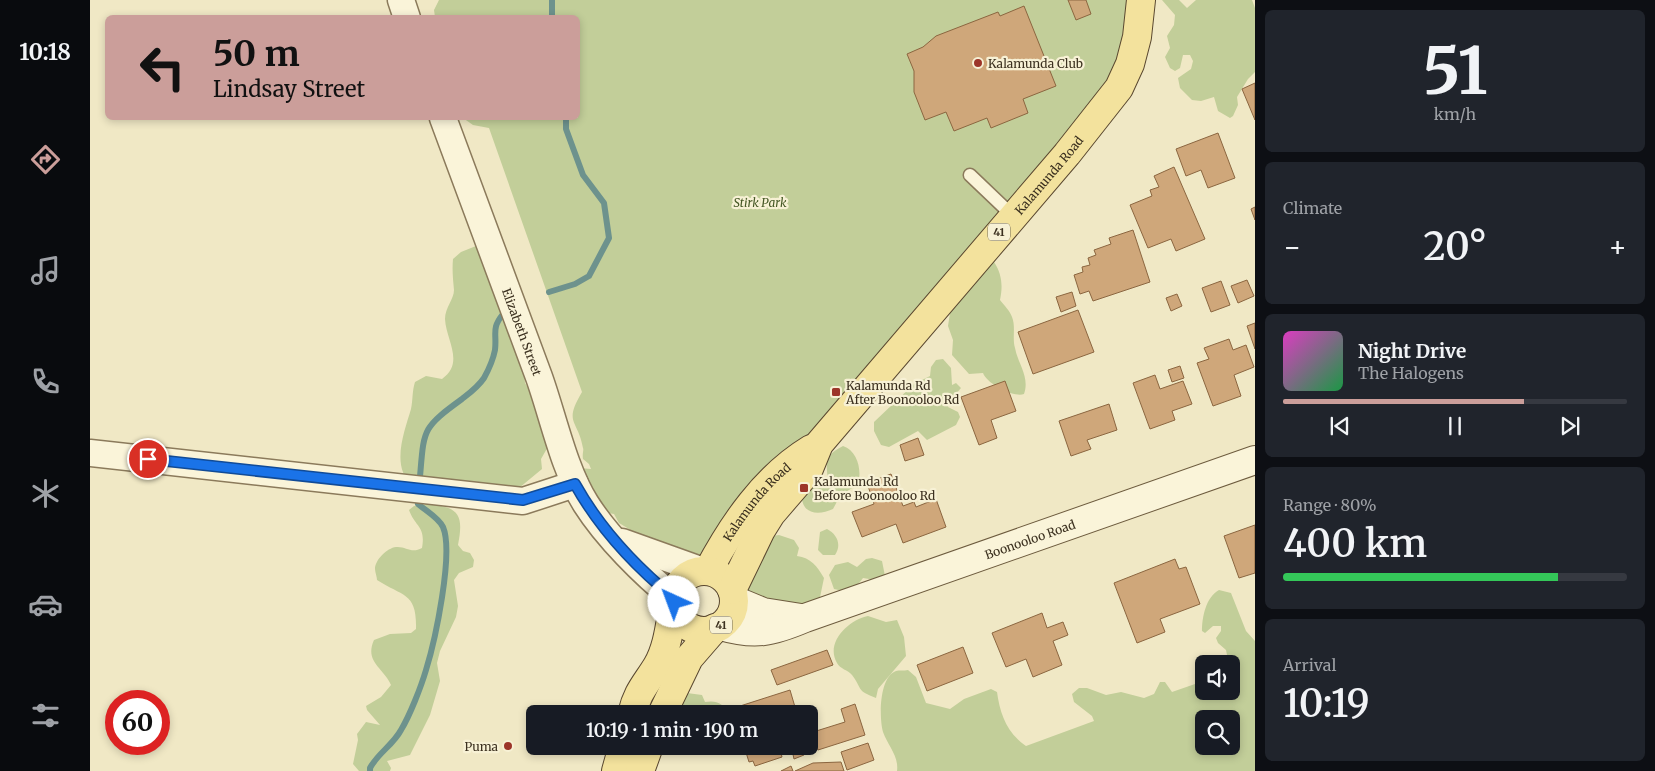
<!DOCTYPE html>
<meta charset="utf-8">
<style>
:root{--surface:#171b24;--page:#20242c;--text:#f1f3f6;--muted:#9ea1a6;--line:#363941;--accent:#cb9e9a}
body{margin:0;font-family:Merriweather,serif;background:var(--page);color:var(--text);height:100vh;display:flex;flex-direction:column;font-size:19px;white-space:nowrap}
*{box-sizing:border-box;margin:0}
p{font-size:16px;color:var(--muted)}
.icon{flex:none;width:28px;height:28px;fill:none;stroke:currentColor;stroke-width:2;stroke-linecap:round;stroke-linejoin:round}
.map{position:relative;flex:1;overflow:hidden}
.sheet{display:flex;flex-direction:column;gap:10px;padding:10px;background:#0d0f14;width:400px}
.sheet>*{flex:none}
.guide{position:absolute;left:15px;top:15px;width:475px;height:105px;border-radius:8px;box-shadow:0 2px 8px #0003;background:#cb9e9a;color:#111;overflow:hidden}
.buttons{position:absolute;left:1105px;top:655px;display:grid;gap:10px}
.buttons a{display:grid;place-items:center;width:45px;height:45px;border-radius:8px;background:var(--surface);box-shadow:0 2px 8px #0003;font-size:25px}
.speed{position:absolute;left:15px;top:690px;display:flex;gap:10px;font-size:25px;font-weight:700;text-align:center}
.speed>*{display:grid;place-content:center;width:65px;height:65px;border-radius:50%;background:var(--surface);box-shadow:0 2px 8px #0003;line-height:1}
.speed .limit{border:8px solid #d22;background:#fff;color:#111}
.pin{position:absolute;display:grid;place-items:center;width:42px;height:42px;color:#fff;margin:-21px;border:2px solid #fff;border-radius:50%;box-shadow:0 1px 5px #0007}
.me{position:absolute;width:55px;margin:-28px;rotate:317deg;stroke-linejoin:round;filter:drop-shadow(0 0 4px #0008)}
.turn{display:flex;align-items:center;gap:18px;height:105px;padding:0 25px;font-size:22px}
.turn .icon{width:65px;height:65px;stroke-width:2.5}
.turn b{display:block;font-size:35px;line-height:42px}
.big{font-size:38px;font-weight:600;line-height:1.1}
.sheet .widget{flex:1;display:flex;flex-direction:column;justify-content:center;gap:8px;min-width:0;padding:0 18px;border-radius:8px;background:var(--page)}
.sheet .dial{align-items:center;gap:0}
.dial b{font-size:65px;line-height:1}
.song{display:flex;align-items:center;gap:15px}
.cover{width:60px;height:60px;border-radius:8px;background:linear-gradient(135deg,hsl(310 70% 55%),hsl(140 70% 35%))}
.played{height:5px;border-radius:2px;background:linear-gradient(90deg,var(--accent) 70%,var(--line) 70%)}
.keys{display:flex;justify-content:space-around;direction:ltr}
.heat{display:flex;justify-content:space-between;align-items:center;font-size:28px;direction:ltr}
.charge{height:8px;border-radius:4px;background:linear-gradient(90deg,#34c759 80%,var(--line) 0)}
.trip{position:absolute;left:436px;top:705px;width:292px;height:50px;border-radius:8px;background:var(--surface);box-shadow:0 2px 8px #0003;font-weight:600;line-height:50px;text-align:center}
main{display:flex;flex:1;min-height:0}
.tabs{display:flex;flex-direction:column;width:90px;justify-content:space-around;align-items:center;background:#090b0e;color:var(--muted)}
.tabs .icon{width:35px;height:35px}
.tabs .on{color:var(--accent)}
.tabs b{font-size:22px;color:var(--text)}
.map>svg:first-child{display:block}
</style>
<main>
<nav class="tabs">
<b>10:18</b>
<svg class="icon on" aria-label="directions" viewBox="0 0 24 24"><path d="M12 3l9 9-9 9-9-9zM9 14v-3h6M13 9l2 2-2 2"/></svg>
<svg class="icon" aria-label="music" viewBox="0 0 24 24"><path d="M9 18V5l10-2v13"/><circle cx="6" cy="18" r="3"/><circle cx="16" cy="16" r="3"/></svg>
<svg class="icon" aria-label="phone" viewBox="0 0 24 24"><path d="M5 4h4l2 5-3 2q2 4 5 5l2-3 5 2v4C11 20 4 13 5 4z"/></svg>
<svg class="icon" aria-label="climate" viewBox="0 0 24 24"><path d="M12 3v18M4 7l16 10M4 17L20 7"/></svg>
<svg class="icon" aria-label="car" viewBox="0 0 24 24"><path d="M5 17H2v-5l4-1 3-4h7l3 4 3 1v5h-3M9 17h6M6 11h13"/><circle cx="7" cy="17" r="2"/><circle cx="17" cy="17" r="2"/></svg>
<svg class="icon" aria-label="filters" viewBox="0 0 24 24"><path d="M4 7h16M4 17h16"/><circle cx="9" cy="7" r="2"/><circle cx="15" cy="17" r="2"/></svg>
</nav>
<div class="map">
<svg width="1165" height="771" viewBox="0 0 1165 771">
<rect width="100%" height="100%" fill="#f0e8c5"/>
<path fill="#c2ce99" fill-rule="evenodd" d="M 349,0 L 1051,0 L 1040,64 L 618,571 L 565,556 L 539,529 L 529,523 L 524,514 L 513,512 L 489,468 L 501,469 L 499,464 L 493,459 C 492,454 494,450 493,448 C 488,419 473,424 492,392 L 399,128 L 383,125 L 373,118 L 488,118 L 488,18 L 345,17 L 344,10 Z
M 1072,0 L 1089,0 L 1097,8 L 1106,0 L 1162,0 L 1165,8 L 1165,72 L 1158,79 L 1147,97 L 1148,105 L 1143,116 L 1140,118 L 1128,111 L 1124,97 L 1111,101 L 1102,100 L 1090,88 L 1088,78 L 1101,69 L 1103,61 L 1100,55 L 1093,55 L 1090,68 L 1085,71 L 1080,68 L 1075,57 L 1080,48 L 1077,36 L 1084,25 L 1085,15 Z
M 386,246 L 393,250 L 411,301 L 411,317 L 415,320 L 434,372 L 435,383 L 444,398 L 459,445 L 451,459 L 452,469 L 429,488 L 393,508 C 373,510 374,501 358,496 C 348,493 333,491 324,486 C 299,469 315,430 321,409 C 323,400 322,391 325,382 L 336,376 L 352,379 C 375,363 356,340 355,319 C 355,308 364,299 364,290 C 363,279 362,270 363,259 L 371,252 Z
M 900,261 L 904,262 C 912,274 913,286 910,300 C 914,305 920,311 922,317 C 926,327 922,338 925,348 C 928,364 940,377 934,394 C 924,398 897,384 893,373 L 879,374 L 862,355 L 863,340 L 858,326 L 860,313 Z
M 853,359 L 861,368 L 862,385 L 866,383 L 871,388 L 859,402 L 858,407 L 868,412 L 870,417 L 866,425 L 837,440 L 828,431 L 799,447 L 791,445 L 784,431 L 784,422 L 824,384 L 840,376 L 841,367 L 846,360 Z
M 753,446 C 768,451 772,471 768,484 L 750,496 L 743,509 C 728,516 711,514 712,495 C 723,485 732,488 738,481 C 736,460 734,456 753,446 Z
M 337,504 C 369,507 374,514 368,545 L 373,551 L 380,553 L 384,560 L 383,567 L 369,573 L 364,580 L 368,606 L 366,617 L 350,651 L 347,663 L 350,681 L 340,715 L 320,755 L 297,761 L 301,768 L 300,771 L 269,771 L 263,764 L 268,740 L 267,734 L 276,722 L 290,725 L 277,710 L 276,706 L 291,697 L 301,685 C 294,668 274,662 284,640 L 300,634 L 321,633 L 326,629 C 327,592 313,597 287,580 C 287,577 285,572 285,569 C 285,560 297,548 306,547 C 316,546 321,554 332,548 C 336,526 325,527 319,510 L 324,506 Z
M 737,529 C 747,534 752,545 745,555 L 733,555 L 728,550 L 730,532 Z
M 689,535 L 704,540 L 709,548 L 707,556 C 721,558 727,566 734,578 L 729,602 L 702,610 L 632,580 L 634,568 L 638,563 L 682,536 Z
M 782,558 L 792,561 L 795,576 L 785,580 L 773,578 C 766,588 757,593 744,589 L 739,575 L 745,565 L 758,562 L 767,567 L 776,559 Z
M 1129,590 L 1141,593 L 1156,631 L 1165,641 L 1165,771 L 807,771 C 809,756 798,746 793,732 C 789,718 789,677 806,671 C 809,670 814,671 818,670 L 826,677 L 836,703 L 860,709 L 874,699 L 901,689 L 907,692 C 910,714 917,733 936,746 L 1004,721 L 1002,716 L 984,702 L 982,694 L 989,688 L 997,688 L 1016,695 L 1031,692 L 1054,698 L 1064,694 L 1070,682 L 1075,682 L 1082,692 L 1105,684 L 1106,666 L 1112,662 L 1117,664 L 1114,664 L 1114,691 L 1141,691 L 1141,664 L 1129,664 L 1137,655 L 1136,650 L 1128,643 L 1126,638 L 1131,631 L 1131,626 L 1123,626 L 1115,633 L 1112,631 C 1112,617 1116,597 1129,590 ZM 1114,719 L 1141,719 L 1141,746 L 1114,746 Z
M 778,616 L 796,622 L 807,620 L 814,637 L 816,656 L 788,689 L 786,698 C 765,690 773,689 762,675 C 758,670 750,669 747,663 C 735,643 758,620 778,616 Z
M 597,693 L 612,695 L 615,702 C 626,700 634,703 638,714 L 561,714 Z
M 588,746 L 615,746 C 607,753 597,754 588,746 Z"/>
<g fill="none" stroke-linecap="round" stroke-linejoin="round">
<path stroke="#6d928d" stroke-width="6" d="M 462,18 L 462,0
M 459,292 L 485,284 L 499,276 L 519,238 L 514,203 L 493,175 L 476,129 L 476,118
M 330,477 C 334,429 332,428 372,399 C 381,392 388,387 394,378 C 399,369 403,360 405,350 C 407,333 401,329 413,314
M 280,771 L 280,768 C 288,753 303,745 311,730 C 320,715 331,687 336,670 C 345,641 364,553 353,527 C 349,518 335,510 328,504"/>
</g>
<path fill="#cfa77a" stroke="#8b6640" d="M 978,0 L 996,0 L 1001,14 L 986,20 Z
M 934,6 L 966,86 L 933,99 L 938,113 L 901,128 L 897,118 L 864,131 L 856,112 L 835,120 L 824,92 L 824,71 L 817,54 L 833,47 L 846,36 L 908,12 L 910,16 Z
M 1165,83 L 1165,120 L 1152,89 Z
M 1128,133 L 1145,178 L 1118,188 L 1111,170 L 1096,176 L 1086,149 Z
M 1084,167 L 1115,239 L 1086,251 L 1081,239 L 1058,248 L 1040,205 L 1062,196 L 1060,190 L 1069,187 L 1064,176 Z
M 1165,207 L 1165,220 L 1161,209 Z
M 1043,230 L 1060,282 L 1003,301 L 999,291 L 990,294 L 984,275 L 993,272 L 992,267 L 1000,265 L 998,258 L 1006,255 L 1004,250 L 1021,244 L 1019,238 Z
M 1157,280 L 1164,296 L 1148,303 L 1141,286 Z
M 1131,281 L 1140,305 L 1121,312 L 1112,288 Z
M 982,292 L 986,306 L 971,312 L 966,297 Z
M 1087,294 L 1092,306 L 1081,311 L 1076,298 Z
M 988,310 L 1004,352 L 943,374 L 928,332 Z
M 1165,323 L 1165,349 L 1157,326 Z
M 1139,339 L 1143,350 L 1156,345 L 1164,367 L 1144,375 L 1151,396 L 1123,406 L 1107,363 L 1119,359 L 1114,348 Z
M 1090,366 L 1094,378 L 1082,382 L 1078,370 Z
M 1065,375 L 1070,389 L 1093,381 L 1102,404 L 1082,411 L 1085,420 L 1060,429 L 1043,383 Z
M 915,381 L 926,411 L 901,420 L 907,438 L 889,445 L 871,397 Z
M 1019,404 L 1027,430 L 997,440 L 1001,449 L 981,456 L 969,421 Z
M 828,438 L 834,455 L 815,461 L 810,445 Z
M 801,474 L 813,506 L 824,502 L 826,507 L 846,499 L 856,527 L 813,543 L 806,524 L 772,537 L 762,512 L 784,504 L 777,483 Z
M 1165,525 L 1165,573 L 1149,578 L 1134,536 Z
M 1085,559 L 1089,569 L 1096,567 L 1110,604 L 1070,619 L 1075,632 L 1047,643 L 1024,583 Z
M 952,613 L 957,628 L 973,622 L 978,635 L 963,641 L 972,665 L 943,677 L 936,659 L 916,667 L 902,633 Z
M 873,647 L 883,673 L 837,691 L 827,665 Z
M 737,650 L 743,665 L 687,685 L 681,670 Z
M 700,690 L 705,707 L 710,706 L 713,714 L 649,714 L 647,707 Z
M 765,704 L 775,735 L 728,750 L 723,732 L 755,722 L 751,709 Z
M 778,743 L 784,760 L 757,770 L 751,752 Z
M 654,746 L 719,746 L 714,755 L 704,759 L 702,750 L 691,753 L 692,757 L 665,766 L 663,761 L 659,762 Z
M 751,762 L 754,771 L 705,771 L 723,763 Z
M 701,766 L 703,771 L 691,771 Z"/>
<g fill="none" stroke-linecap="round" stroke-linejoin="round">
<defs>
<path id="lane" d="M 880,175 L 923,216"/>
<g id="street">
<path d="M 311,0 L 317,18"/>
<path id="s1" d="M 353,118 C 385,204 417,290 449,377 C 463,416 474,470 496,504 C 517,537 554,574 584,598"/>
<path d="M 0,453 L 433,501 L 485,484"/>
<path d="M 532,542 L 613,571"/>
</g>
<g id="secondary">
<path d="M 644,600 L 673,612 L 711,618"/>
<path id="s2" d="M 631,626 C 665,636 682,632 715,618 L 1165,460"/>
</g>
<g id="primary">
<path id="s3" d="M 618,571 C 643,524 675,477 721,449"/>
<circle cx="614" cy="601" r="30"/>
<path id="s4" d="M 642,590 L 671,530 L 681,514 L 718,471 L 729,444 L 977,154 L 1029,88 L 1040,64 L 1047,37 L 1051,0"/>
<path d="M 542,714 C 547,692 556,684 567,666 C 578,648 580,623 584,602"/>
<path d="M 572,714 L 599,658 L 625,628"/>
<path d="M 526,771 L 533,746"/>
<path d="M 550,771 L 559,746"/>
</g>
</defs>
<use href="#lane" stroke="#8b7a5b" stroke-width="15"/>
<use href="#street" stroke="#8b7a5b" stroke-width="29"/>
<use href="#secondary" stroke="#6d5b3e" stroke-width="30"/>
<use href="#primary" stroke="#59472f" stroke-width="30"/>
<use href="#lane" stroke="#faf4d9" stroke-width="12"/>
<use href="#street" stroke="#faf4d9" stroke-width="26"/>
<use href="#secondary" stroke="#faf4d9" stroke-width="28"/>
<use href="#primary" stroke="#f3e29d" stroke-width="28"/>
</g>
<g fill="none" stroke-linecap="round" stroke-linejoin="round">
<defs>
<path id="route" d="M 58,459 L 433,500 L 485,484 C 509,527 546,567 584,598 L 584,602"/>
</defs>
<use href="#route" stroke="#114b97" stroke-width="12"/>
<use href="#route" stroke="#1a73e8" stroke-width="9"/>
</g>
<g fill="#9c3529" stroke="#f7f1d5" stroke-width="2">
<circle cx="888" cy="63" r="5"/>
<rect x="741" y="387" width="10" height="10" rx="2.5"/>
<rect x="709" y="483" width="10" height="10" rx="2.5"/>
<circle cx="418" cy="746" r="5"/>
</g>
<g text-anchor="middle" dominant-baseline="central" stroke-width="4.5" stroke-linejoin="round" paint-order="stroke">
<g fill="#f7f1d5" stroke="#736a56" stroke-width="1">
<rect x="898" y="223.5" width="22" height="17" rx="4"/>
<rect x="620" y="616.5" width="22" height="17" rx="4"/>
</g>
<g font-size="11" font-weight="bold" fill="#3b301f">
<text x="909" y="232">41</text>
<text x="631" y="625">41</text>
</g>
<g font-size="12" fill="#3b301f" stroke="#f7f1d5" text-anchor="start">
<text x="898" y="63">Kalamunda Club</text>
<text x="756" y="385">Kalamunda Rd<tspan x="756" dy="14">After Boonooloo Rd</tspan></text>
<text x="724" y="481">Kalamunda Rd<tspan x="724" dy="14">Before Boonooloo Rd</tspan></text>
<text x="408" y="746" text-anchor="end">Puma</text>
</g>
<g font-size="12" fill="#3b301f" stroke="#f7f1d5">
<text stroke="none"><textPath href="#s4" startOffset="525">Kalamunda Road</textPath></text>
<text stroke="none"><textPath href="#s1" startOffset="228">Elizabeth Street</textPath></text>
<text stroke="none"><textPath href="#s3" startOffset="85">Kalamunda Road</textPath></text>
<text stroke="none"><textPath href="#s2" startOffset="325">Boonooloo Road</textPath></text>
</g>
<g font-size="12" font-style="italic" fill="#455825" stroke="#f7f1d5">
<text x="670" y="202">Stirk Park</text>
</g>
</g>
</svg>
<div class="buttons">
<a><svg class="icon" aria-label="sound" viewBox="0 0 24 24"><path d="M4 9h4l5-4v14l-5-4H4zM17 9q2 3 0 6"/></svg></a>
<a><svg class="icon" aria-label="search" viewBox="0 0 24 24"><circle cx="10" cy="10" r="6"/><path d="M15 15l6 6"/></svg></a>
</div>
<div class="speed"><div class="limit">60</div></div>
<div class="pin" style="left:58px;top:459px;background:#d93025"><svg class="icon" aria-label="arrive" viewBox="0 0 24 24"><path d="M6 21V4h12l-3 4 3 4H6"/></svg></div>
<svg class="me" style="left:584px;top:602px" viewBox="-20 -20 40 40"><circle r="19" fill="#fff"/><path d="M0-13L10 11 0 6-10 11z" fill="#1a73e8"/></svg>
<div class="trip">10:19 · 1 min · 190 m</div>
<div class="guide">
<div class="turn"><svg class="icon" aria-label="left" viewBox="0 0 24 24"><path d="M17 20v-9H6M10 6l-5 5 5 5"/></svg><div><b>50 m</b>Lindsay Street</div></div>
</div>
</div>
<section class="sheet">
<div class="widget dial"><b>51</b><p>km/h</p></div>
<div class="widget"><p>Climate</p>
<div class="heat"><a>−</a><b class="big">20°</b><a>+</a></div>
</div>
<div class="widget">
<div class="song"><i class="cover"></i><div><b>Night Drive</b><p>The Halogens</p></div></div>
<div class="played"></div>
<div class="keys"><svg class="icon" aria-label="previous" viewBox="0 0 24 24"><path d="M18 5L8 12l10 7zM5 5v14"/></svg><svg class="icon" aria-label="pause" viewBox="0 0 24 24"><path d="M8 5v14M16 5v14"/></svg><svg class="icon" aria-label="next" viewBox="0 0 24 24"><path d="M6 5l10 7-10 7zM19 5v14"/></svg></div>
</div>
<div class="widget"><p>Range · 80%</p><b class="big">400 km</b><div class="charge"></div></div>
<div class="widget"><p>Arrival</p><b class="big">10:19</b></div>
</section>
</main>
